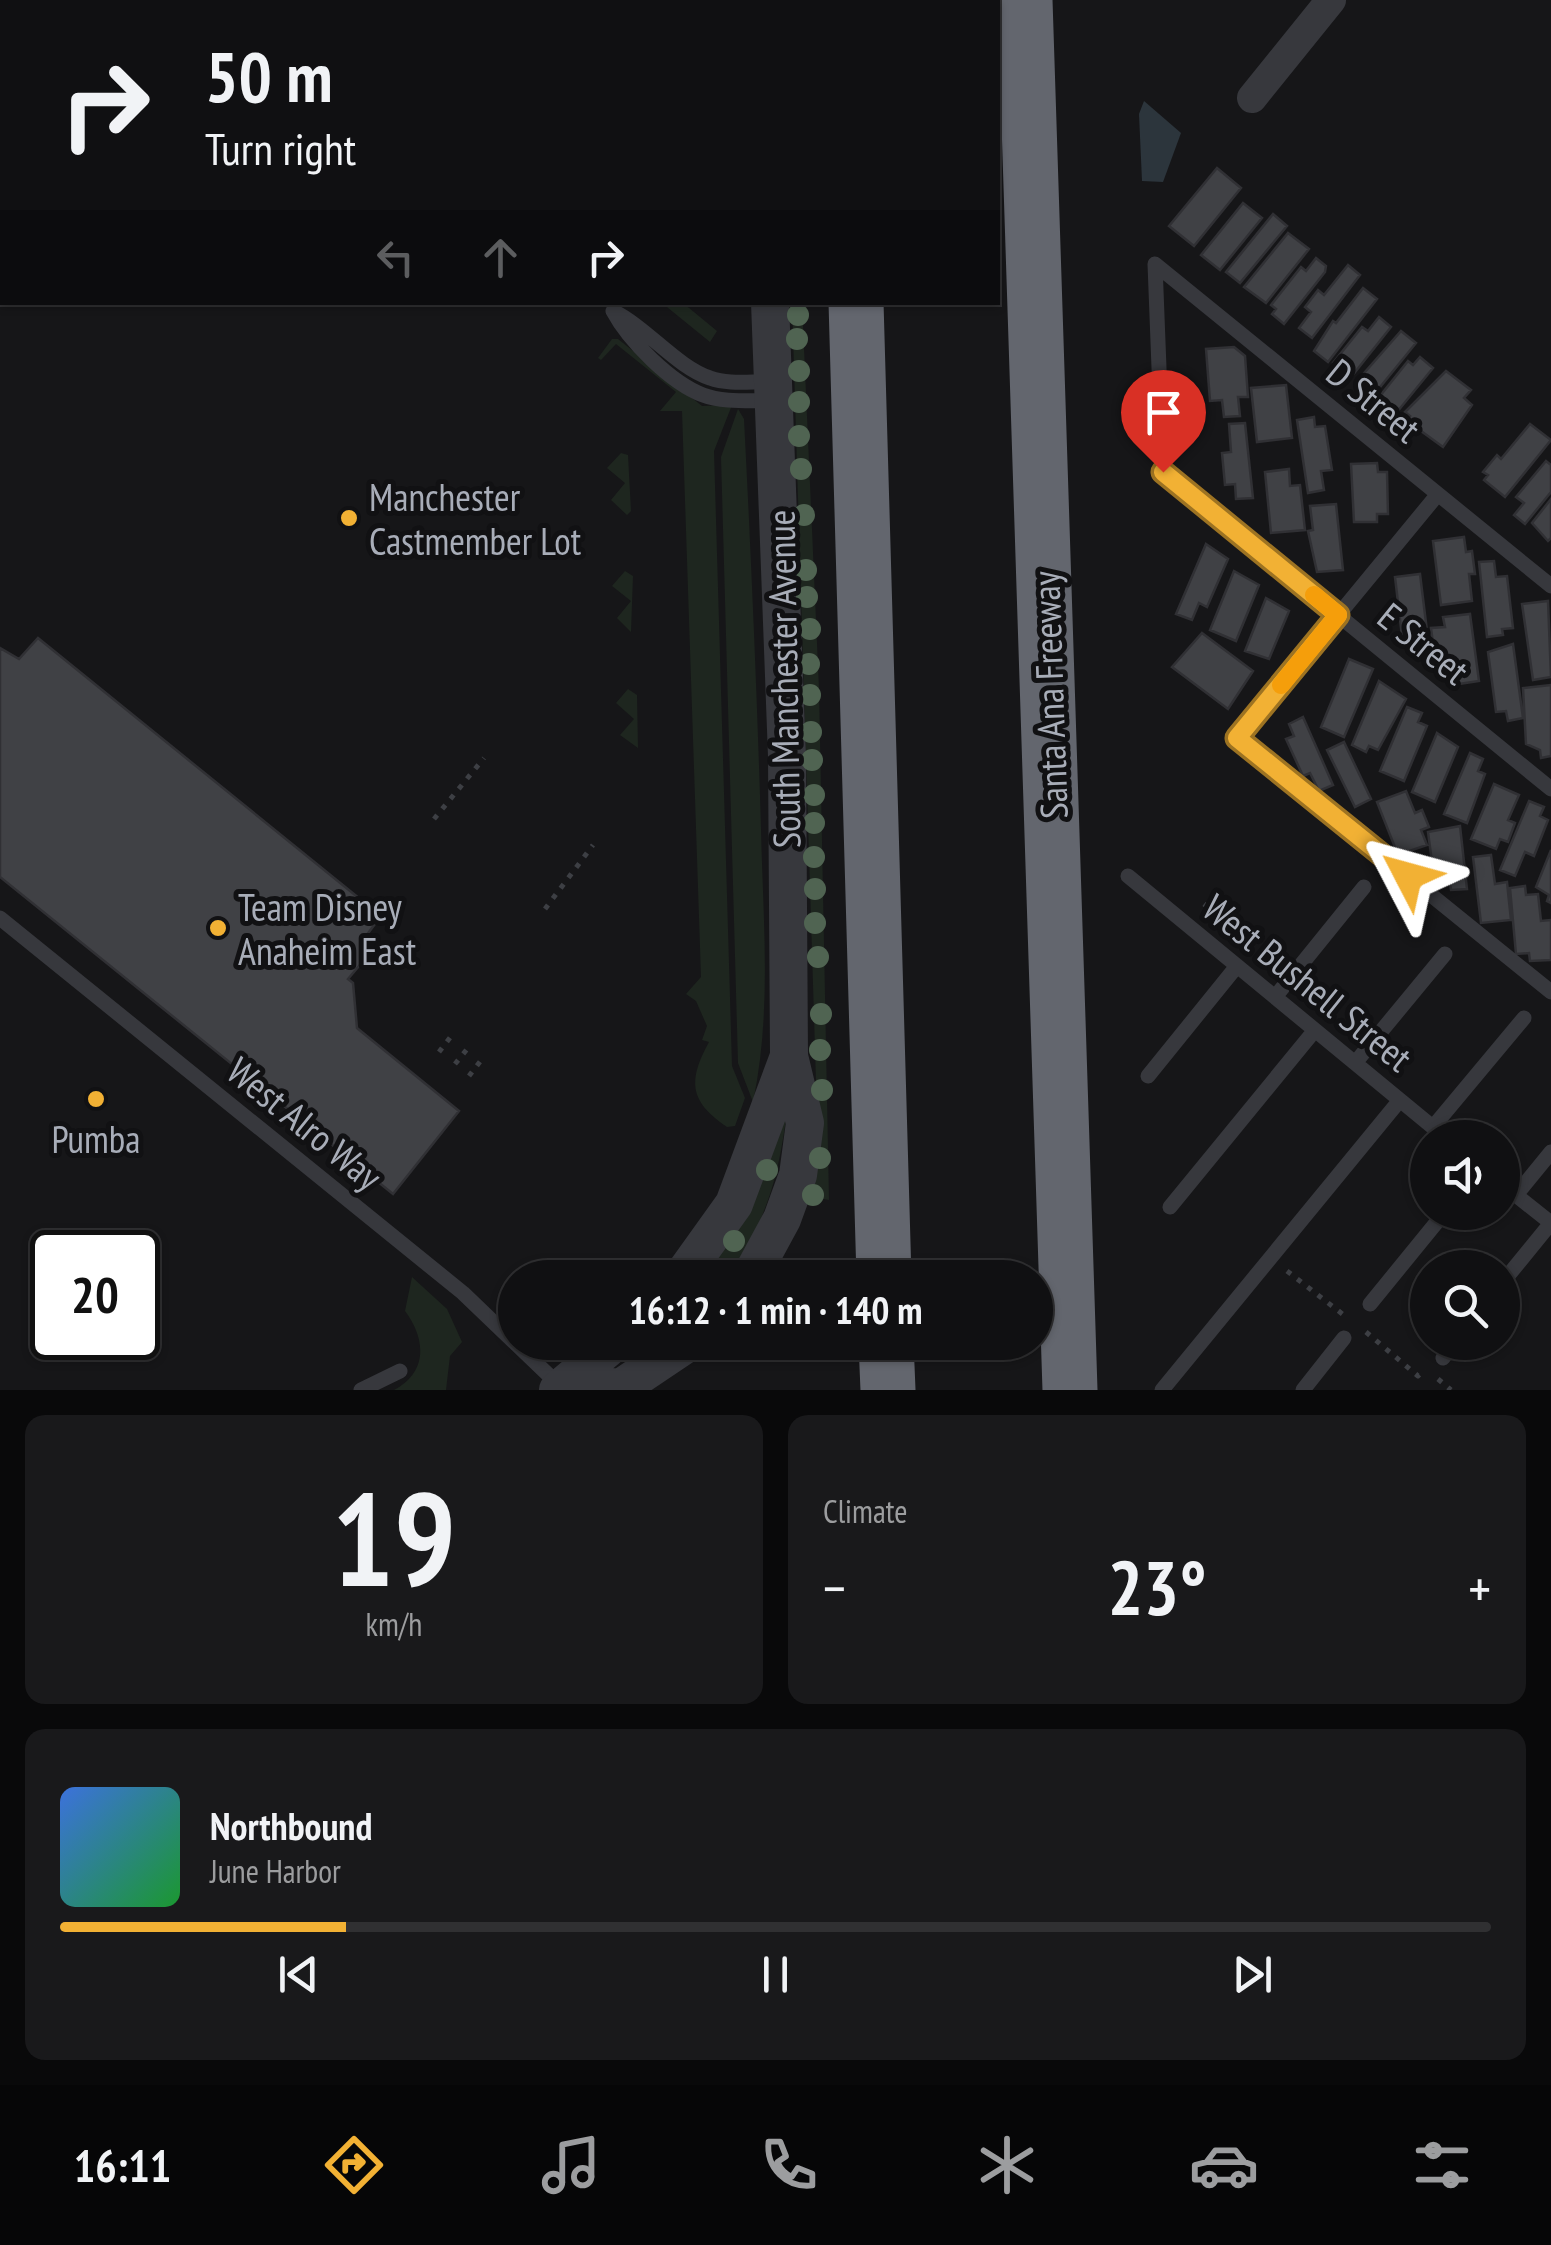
<!DOCTYPE html>
<meta charset="utf-8">
<style>
:root{--surface:#101012;--page:#19191b;--text:#f1f3f6;--muted:#9c9d9f;--line:#303032;--accent:#f2b134}
body{margin:0;font-family:"PT Sans Narrow",sans-serif;background:var(--page);color:var(--text);height:100vh;display:flex;flex-direction:column;font-size:38px;white-space:nowrap}
*{box-sizing:border-box;margin:0}
p{font-size:32px;color:var(--muted)}
.icon{flex:none;width:55px;height:55px;fill:none;stroke:currentColor;stroke-width:2;stroke-linecap:round;stroke-linejoin:round}
.map{position:relative;height:1390px;overflow:hidden}
.details{display:flex;flex-direction:column;gap:25px;padding:25px;background:#09090a;flex:1}
.details>*{flex:none}
.guide{position:absolute;left:0px;top:0px;width:1000px;height:305px;box-shadow:0 2px 8px #0004,0 0 0 2px var(--line);background:#101012;color:var(--text);overflow:hidden}
.controls{position:absolute;left:1410px;top:1120px;display:grid;gap:20px}
.controls a{display:grid;place-items:center;width:110px;height:110px;border-radius:50%;background:var(--surface);box-shadow:0 2px 8px #0004,0 0 0 2px var(--line);font-size:50px}
.speed{position:absolute;left:30px;top:1230px;display:flex;gap:20px;font-size:50px;font-weight:700;text-align:center}
.speed>*{display:grid;place-content:center;width:130px;height:130px;border-radius:50%;background:var(--surface);box-shadow:0 2px 8px #0004,0 0 0 2px var(--line);line-height:1}
.speed .limit{border:5px solid #111;border-radius:15px;background:#fff;color:#111}
.pin{position:absolute;display:grid;place-items:center;width:85px;height:85px;color:#fff;margin:-102px -42px;border-radius:50% 50% 50% 0;rotate:-45deg;box-shadow:0 0 10px #0007}
.pin .icon{rotate:45deg}
.me{position:absolute;width:110px;margin:-55px;rotate:309deg;stroke-linejoin:round;filter:drop-shadow(0 0 8px #0008)}
.turn{display:flex;align-items:center;gap:35px;height:210px;padding:0 40px;font-size:45px}
.turn .icon{width:130px;height:130px;stroke-width:2.5}
.turn b{display:block;font-size:70px;line-height:85px}
.lanes{display:flex;align-items:center;height:95px;padding:0 40px;background:#0003;justify-content:center;gap:50px;direction:ltr}
.lanes .off{opacity:.35}
.big{font-size:75px;font-weight:600;line-height:1.1}
.details .tile{flex:1;display:flex;flex-direction:column;justify-content:center;gap:15px;min-width:0;padding:0 35px;border-radius:20px;background:var(--page)}
.details .dial{align-items:center;gap:0}
.dial b{font-size:130px;line-height:1}
.song{display:flex;align-items:center;gap:30px}
.cover{width:120px;height:120px;border-radius:15px;background:linear-gradient(135deg,hsl(220 70% 55%),hsl(130 70% 35%))}
.played{height:10px;border-radius:5px;background:linear-gradient(90deg,var(--accent) 20%,var(--line) 20%)}
.keys{display:flex;justify-content:space-around;direction:ltr}
.heat{display:flex;justify-content:space-between;align-items:center;font-size:55px;direction:ltr}
.details .tiles{flex:1;display:grid;gap:25px;grid-template-columns:1fr 1fr}
.tile:last-child{grid-column:span 2}
.trip{position:absolute;left:498px;top:1260px;width:555px;height:100px;border-radius:50px;background:var(--surface);box-shadow:0 2px 8px #0004,0 0 0 2px var(--line);font-weight:600;line-height:100px;text-align:center}
.menu{display:flex;height:160px;justify-content:space-around;align-items:center;background:#060607;color:var(--muted)}
.menu .icon{width:70px;height:70px}
.menu .current{color:var(--accent)}
.menu b{font-size:45px;color:var(--text)}
.map>svg:first-child{display:block}
</style>
<div class="map">
<svg width="1551" height="1390" viewBox="0 0 1551 1390">
<rect width="100%" height="100%" fill="#161618"/>
<path fill="#1e261f" d="M 662,303 L 683,303 L 717,331 L 710,342 Z
M 792,303 L 802,303 L 819,688 L 829,1200 L 804,1196 L 817,1114 Z
M 612,339 L 618,339 L 702,406 L 732,405 L 714,451 L 732,1066 L 745,1098 L 735,1126 L 727,1127 C 690,1102 687,1082 709,1042 L 702,1040 L 707,1026 L 696,1001 L 686,994 L 701,977 L 682,411 L 660,411 L 676,392 L 616,344 L 601,360 L 598,358 Z
M 738,409 L 744,419 C 751,555 757,692 761,829 C 763,921 772,1012 753,1102 L 738,1063 L 721,457 Z
M 621,453 L 628,455 L 631,511 L 627,515 L 611,500 L 625,483 L 607,468 Z
M 625,571 L 633,576 L 631,632 L 617,618 L 631,601 L 612,586 Z
M 628,689 L 637,695 L 638,748 L 620,735 L 634,719 L 616,703 Z
M 788,1105 C 778,1180 769,1212 730,1277 L 702,1278 Z
M 412,1277 L 447,1309 L 462,1342 L 450,1356 L 446,1390 L 394,1390 C 428,1372 426,1339 405,1311 Z"/>
<path fill="#2c353c" d="M 1144,101 L 1181,133 L 1163,182 L 1142,181 L 1139,114 Z"/>
<path fill="#404145" stroke="#303034" stroke-width="2.5" d="M 1217,168 L 1241,188 L 1194,246 L 1169,226 Z
M 1243,203 L 1262,218 L 1220,270 L 1201,255 Z
M 1273,214 L 1287,226 L 1240,283 L 1226,272 Z
M 1288,233 L 1309,249 L 1266,303 L 1244,287 Z
M 1316,258 L 1326,266 L 1325,272 L 1284,324 L 1272,314 L 1276,309 L 1271,305 L 1301,267 L 1306,271 Z
M 1348,265 L 1360,275 L 1312,338 L 1299,328 L 1311,312 L 1305,307 L 1318,290 L 1324,295 Z
M 1363,288 L 1377,299 L 1328,362 L 1314,351 L 1333,321 L 1336,323 Z
M 1379,317 L 1391,327 L 1348,381 L 1333,363 L 1362,327 L 1368,331 Z
M 1401,331 L 1416,343 L 1372,397 L 1358,380 Z
M 1234,347 L 1245,356 L 1248,397 L 1238,397 L 1240,416 L 1224,417 L 1222,400 L 1210,401 L 1206,349 Z
M 1420,357 L 1433,368 L 1393,417 L 1376,401 L 1408,361 L 1413,365 Z
M 1446,371 L 1471,390 L 1464,398 L 1472,405 L 1443,447 L 1406,420 L 1410,416 L 1405,412 Z
M 1286,385 L 1292,438 L 1257,442 L 1251,388 Z
M 1314,417 L 1315,427 L 1325,426 L 1332,470 L 1321,471 L 1324,490 L 1308,493 L 1297,420 Z
M 1245,423 L 1253,498 L 1236,499 L 1235,484 L 1225,485 L 1222,453 L 1231,452 L 1229,424 Z
M 1530,424 L 1551,440 L 1505,497 L 1484,480 L 1488,475 L 1483,472 L 1497,455 L 1501,459 Z
M 1546,461 L 1551,465 L 1551,492 L 1525,524 L 1514,515 L 1524,503 L 1516,497 Z
M 1377,463 L 1378,472 L 1387,472 L 1388,514 L 1377,514 L 1377,522 L 1354,522 L 1351,464 Z
M 1289,469 L 1290,486 L 1300,485 L 1305,530 L 1271,533 L 1265,472 Z
M 1551,499 L 1551,538 L 1548,541 L 1532,523 Z
M 1336,504 L 1343,570 L 1317,572 L 1308,531 L 1313,530 L 1310,506 Z
M 1464,537 L 1466,552 L 1472,551 L 1475,574 L 1469,574 L 1472,601 L 1441,605 L 1433,541 Z
M 1206,544 L 1228,559 L 1207,607 L 1199,603 L 1192,620 L 1176,614 Z
M 1494,561 L 1496,577 L 1507,576 L 1513,628 L 1502,629 L 1503,635 L 1487,637 L 1479,562 Z
M 1234,571 L 1259,585 L 1236,641 L 1210,630 Z
M 1420,574 L 1429,647 L 1417,648 L 1416,643 L 1403,645 L 1395,577 Z
M 1266,598 L 1289,611 L 1269,659 L 1245,651 Z
M 1548,601 L 1551,677 L 1533,680 L 1522,604 Z
M 1470,614 L 1479,681 L 1452,685 L 1451,674 L 1436,667 L 1431,628 L 1445,627 L 1443,617 Z
M 1202,633 L 1253,671 L 1228,709 L 1172,667 Z
M 38,638 L 381,916 L 363,940 L 364,960 L 348,979 L 353,983 L 357,1028 L 459,1111 L 393,1194 L 0,877 L 0,648 L 19,659 Z
M 1513,644 L 1523,718 L 1508,721 L 1506,711 L 1496,712 L 1488,652 Z
M 1349,659 L 1373,669 L 1344,737 L 1321,727 Z
M 1379,681 L 1406,699 L 1378,750 L 1369,746 L 1366,752 L 1352,745 Z
M 1551,685 L 1551,756 L 1541,758 L 1540,750 L 1526,744 L 1523,688 Z
M 1407,707 L 1422,713 L 1418,722 L 1427,726 L 1404,781 L 1380,771 Z
M 1303,717 L 1333,785 L 1319,791 L 1310,773 L 1303,776 L 1286,739 L 1294,736 L 1289,724 Z
M 1437,733 L 1458,747 L 1435,802 L 1412,792 Z
M 1344,742 L 1371,799 L 1355,807 L 1327,750 Z
M 1470,753 L 1483,759 L 1478,771 L 1485,774 L 1467,823 L 1444,814 Z
M 1494,784 L 1519,795 L 1508,820 L 1515,823 L 1508,842 L 1500,839 L 1496,849 L 1471,839 Z
M 1406,791 L 1415,813 L 1422,810 L 1429,827 L 1421,830 L 1427,845 L 1398,855 L 1377,802 Z
M 1529,801 L 1544,807 L 1540,816 L 1548,820 L 1534,856 L 1525,852 L 1515,876 L 1500,870 Z
M 1460,826 L 1467,889 L 1451,890 L 1450,883 L 1435,885 L 1428,832 Z
M 1551,850 L 1551,903 L 1547,901 L 1549,895 L 1536,887 Z
M 1491,855 L 1495,884 L 1507,882 L 1511,920 L 1481,923 L 1473,857 Z
M 1525,886 L 1526,895 L 1538,894 L 1541,921 L 1551,920 L 1551,960 L 1530,961 L 1529,953 L 1516,954 L 1510,888 Z"/>
<g fill="none" stroke-linecap="round" stroke-linejoin="round">
<path stroke="#3d3f44" stroke-width="5" stroke-dasharray="5 8" stroke-linecap="butt" d="M 0,262 L 2,259
M 434,819 L 484,758
M 1204,904 L 1224,920
M 545,909 L 593,845
M 439,1052 L 452,1035
M 455,1064 L 468,1048
M 469,1076 L 482,1059
M 1287,1271 L 1345,1316
M 1366,1332 L 1418,1376 L 1425,1369
M 1438,1379 L 1451,1390"/>
<path stroke="#37383d" stroke-width="15" d="M 1155,264 L 1163,472 L 1551,789
M 1155,264 L 1551,586
M 613,311 C 629,341 671,383 703,395 C 724,403 752,400 774,401
M 613,311 C 647,328 678,368 710,378 C 729,385 753,381 772,382
M 1438,494 L 1237,738 L 1551,992
M 1128,876 L 1446,1138
M 0,918 L 463,1293 L 560,1386
M 1275,997 L 1364,887
M 1355,1063 L 1445,954
M 1148,1076 L 1237,966
M 1433,1127 L 1524,1018
M 1502,1184 L 1551,1223
M 1516,1195 L 1551,1152
M 1170,1207 L 1315,1030
M 1502,1283 L 1551,1223
M 1370,1304 L 1445,1212
M 1443,1358 L 1455,1342
M 361,1390 L 400,1371
M 1162,1390 L 1400,1100
M 1303,1390 L 1344,1338"/>
<path stroke="#37383d" stroke-width="30" d="M 1252,98 L 1331,0"/>
<path stroke="#37383d" stroke-width="38" d="M 761,0 L 761,2
M 681,1278 L 734,1204 L 789,1056
M 750,1278 L 782,1219 L 798,1175 L 805,1123 L 789,1056 L 787,756 L 770,302
M 562,1388 L 622,1387 L 689,1342
M 558,1390 L 615,1342"/>
<path stroke="#63666e" stroke-width="55" d="M 848,0 L 848,2
M 1025,0 L 1070,1390
M 856,302 L 884,1278
M 886,1342 L 888,1390"/>
</g>
<g fill="#506452">
<circle cx="798" cy="315" r="11"/>
<circle cx="797" cy="339" r="11"/>
<circle cx="799" cy="371" r="11"/>
<circle cx="799" cy="402" r="11"/>
<circle cx="799" cy="436" r="11"/>
<circle cx="801" cy="469" r="11"/>
<circle cx="804" cy="515" r="11"/>
<circle cx="806" cy="570" r="11"/>
<circle cx="807" cy="597" r="11"/>
<circle cx="810" cy="629" r="11"/>
<circle cx="809" cy="664" r="11"/>
<circle cx="810" cy="695" r="11"/>
<circle cx="811" cy="732" r="11"/>
<circle cx="812" cy="760" r="11"/>
<circle cx="814" cy="795" r="11"/>
<circle cx="814" cy="823" r="11"/>
<circle cx="814" cy="857" r="11"/>
<circle cx="815" cy="889" r="11"/>
<circle cx="815" cy="923" r="11"/>
<circle cx="818" cy="957" r="11"/>
<circle cx="821" cy="1014" r="11"/>
<circle cx="820" cy="1050" r="11"/>
<circle cx="822" cy="1090" r="11"/>
<circle cx="820" cy="1158" r="11"/>
<circle cx="767" cy="1170" r="11"/>
<circle cx="813" cy="1195" r="11"/>
<circle cx="734" cy="1241" r="11"/>
</g>
<g fill="none" stroke-linecap="round" stroke-linejoin="round">
<defs>
<path id="route" d="M 1163,472 L 1338,615 L 1237,738 L 1408,876"/>
</defs>
<use href="#route" stroke="#9d7322" stroke-width="25"/>
<use href="#route" stroke="#f2b134" stroke-width="18"/>
<path stroke="#f59e0b" stroke-width="18" d="M 1281,685 L 1338,615 L 1314,595"/>
</g>
<g fill="#f2b134" stroke="#111113" stroke-width="4">
<circle cx="349" cy="518" r="10"/>
<circle cx="218" cy="928" r="10"/>
<circle cx="96" cy="1099" r="10"/>
</g>
<g text-anchor="middle" dominant-baseline="central" stroke-width="10" stroke-linejoin="round" paint-order="stroke">
<g font-size="38" fill="#a8adb8" stroke="#111113">
<text transform="translate(1374 400) rotate(39)">D Street</text>
<text transform="translate(1424 643) rotate(39)">E Street</text>
<text transform="translate(783 679) rotate(-91)">South Manchester Avenue</text>
<text transform="translate(1049 695) rotate(-92)">Santa Ana Freeway</text>
<text transform="translate(1308 982) rotate(39)">West Bushell Street</text>
<text transform="translate(305 1123) rotate(39)">West Alro Way</text>
</g>
<g font-size="38" fill="#a8adb8" stroke="#111113" text-anchor="start">
<text x="369" y="496">Manchester<tspan x="369" dy="44">Castmember Lot</tspan></text>
<text x="238" y="906">Team Disney<tspan x="238" dy="44">Anaheim East</tspan></text>
<text x="96" y="1138" text-anchor="middle">Pumba</text>
</g>
</g>
</svg>
<div class="controls">
<a><svg class="icon" aria-label="sound" viewBox="0 0 24 24"><path d="M4 9h4l5-4v14l-5-4H4zM17 9q2 3 0 6"/></svg></a>
<a><svg class="icon" aria-label="search" viewBox="0 0 24 24"><circle cx="10" cy="10" r="6"/><path d="M15 15l6 6"/></svg></a>
</div>
<div class="speed"><div class="limit">20</div></div>
<div class="pin" style="left:1163px;top:472px;background:#d93025"><svg class="icon" aria-label="arrive" viewBox="0 0 24 24"><path d="M6 21V4h12l-3 4 3 4H6"/></svg></div>
<svg class="me" style="left:1408px;top:876px" viewBox="-20 -20 40 40"><path d="M0-17L14 15 0 8-14 15z" fill="#f2b134" stroke="#fff" stroke-width="4"/></svg>
<div class="trip">16:12 · 1 min · 140 m</div>
<div class="guide">
<div class="turn"><svg class="icon" aria-label="right" viewBox="0 0 24 24"><path d="M7 20v-9h11M14 6l5 5-5 5"/></svg><div><b>50 m</b>Turn right</div></div>
<div class="lanes"><svg class="icon off" aria-label="left" viewBox="0 0 24 24"><path d="M17 20v-9H6M10 6l-5 5 5 5"/></svg><svg class="icon off" aria-label="ahead" viewBox="0 0 24 24"><path d="M12 20V5M6 11l6-6 6 6"/></svg><svg class="icon" aria-label="right" viewBox="0 0 24 24"><path d="M7 20v-9h11M14 6l5 5-5 5"/></svg></div>
</div>
</div>
<section class="details">
<div class="tiles">
<div class="tile dial"><b>19</b><p>km/h</p></div>
<div class="tile"><p>Climate</p>
<div class="heat"><a>−</a><b class="big">23°</b><a>+</a></div>
</div>
<div class="tile">
<div class="song"><i class="cover"></i><div><b>Northbound</b><p>June Harbor</p></div></div>
<div class="played"></div>
<div class="keys"><svg class="icon" aria-label="previous" viewBox="0 0 24 24"><path d="M18 5L8 12l10 7zM5 5v14"/></svg><svg class="icon" aria-label="pause" viewBox="0 0 24 24"><path d="M8 5v14M16 5v14"/></svg><svg class="icon" aria-label="next" viewBox="0 0 24 24"><path d="M6 5l10 7-10 7zM19 5v14"/></svg></div>
</div>
</div>
</section>
<nav class="menu">
<b>16:11</b>
<svg class="icon current" aria-label="directions" viewBox="0 0 24 24"><path d="M12 3l9 9-9 9-9-9zM9 14v-3h6M13 9l2 2-2 2"/></svg>
<svg class="icon" aria-label="music" viewBox="0 0 24 24"><path d="M9 18V5l10-2v13"/><circle cx="6" cy="18" r="3"/><circle cx="16" cy="16" r="3"/></svg>
<svg class="icon" aria-label="phone" viewBox="0 0 24 24"><path d="M5 4h4l2 5-3 2q2 4 5 5l2-3 5 2v4C11 20 4 13 5 4z"/></svg>
<svg class="icon" aria-label="climate" viewBox="0 0 24 24"><path d="M12 3v18M4 7l16 10M4 17L20 7"/></svg>
<svg class="icon" aria-label="car" viewBox="0 0 24 24"><path d="M5 17H2v-5l4-1 3-4h7l3 4 3 1v5h-3M9 17h6M6 11h13"/><circle cx="7" cy="17" r="2"/><circle cx="17" cy="17" r="2"/></svg>
<svg class="icon" aria-label="filters" viewBox="0 0 24 24"><path d="M4 7h16M4 17h16"/><circle cx="9" cy="7" r="2"/><circle cx="15" cy="17" r="2"/></svg>
</nav>
